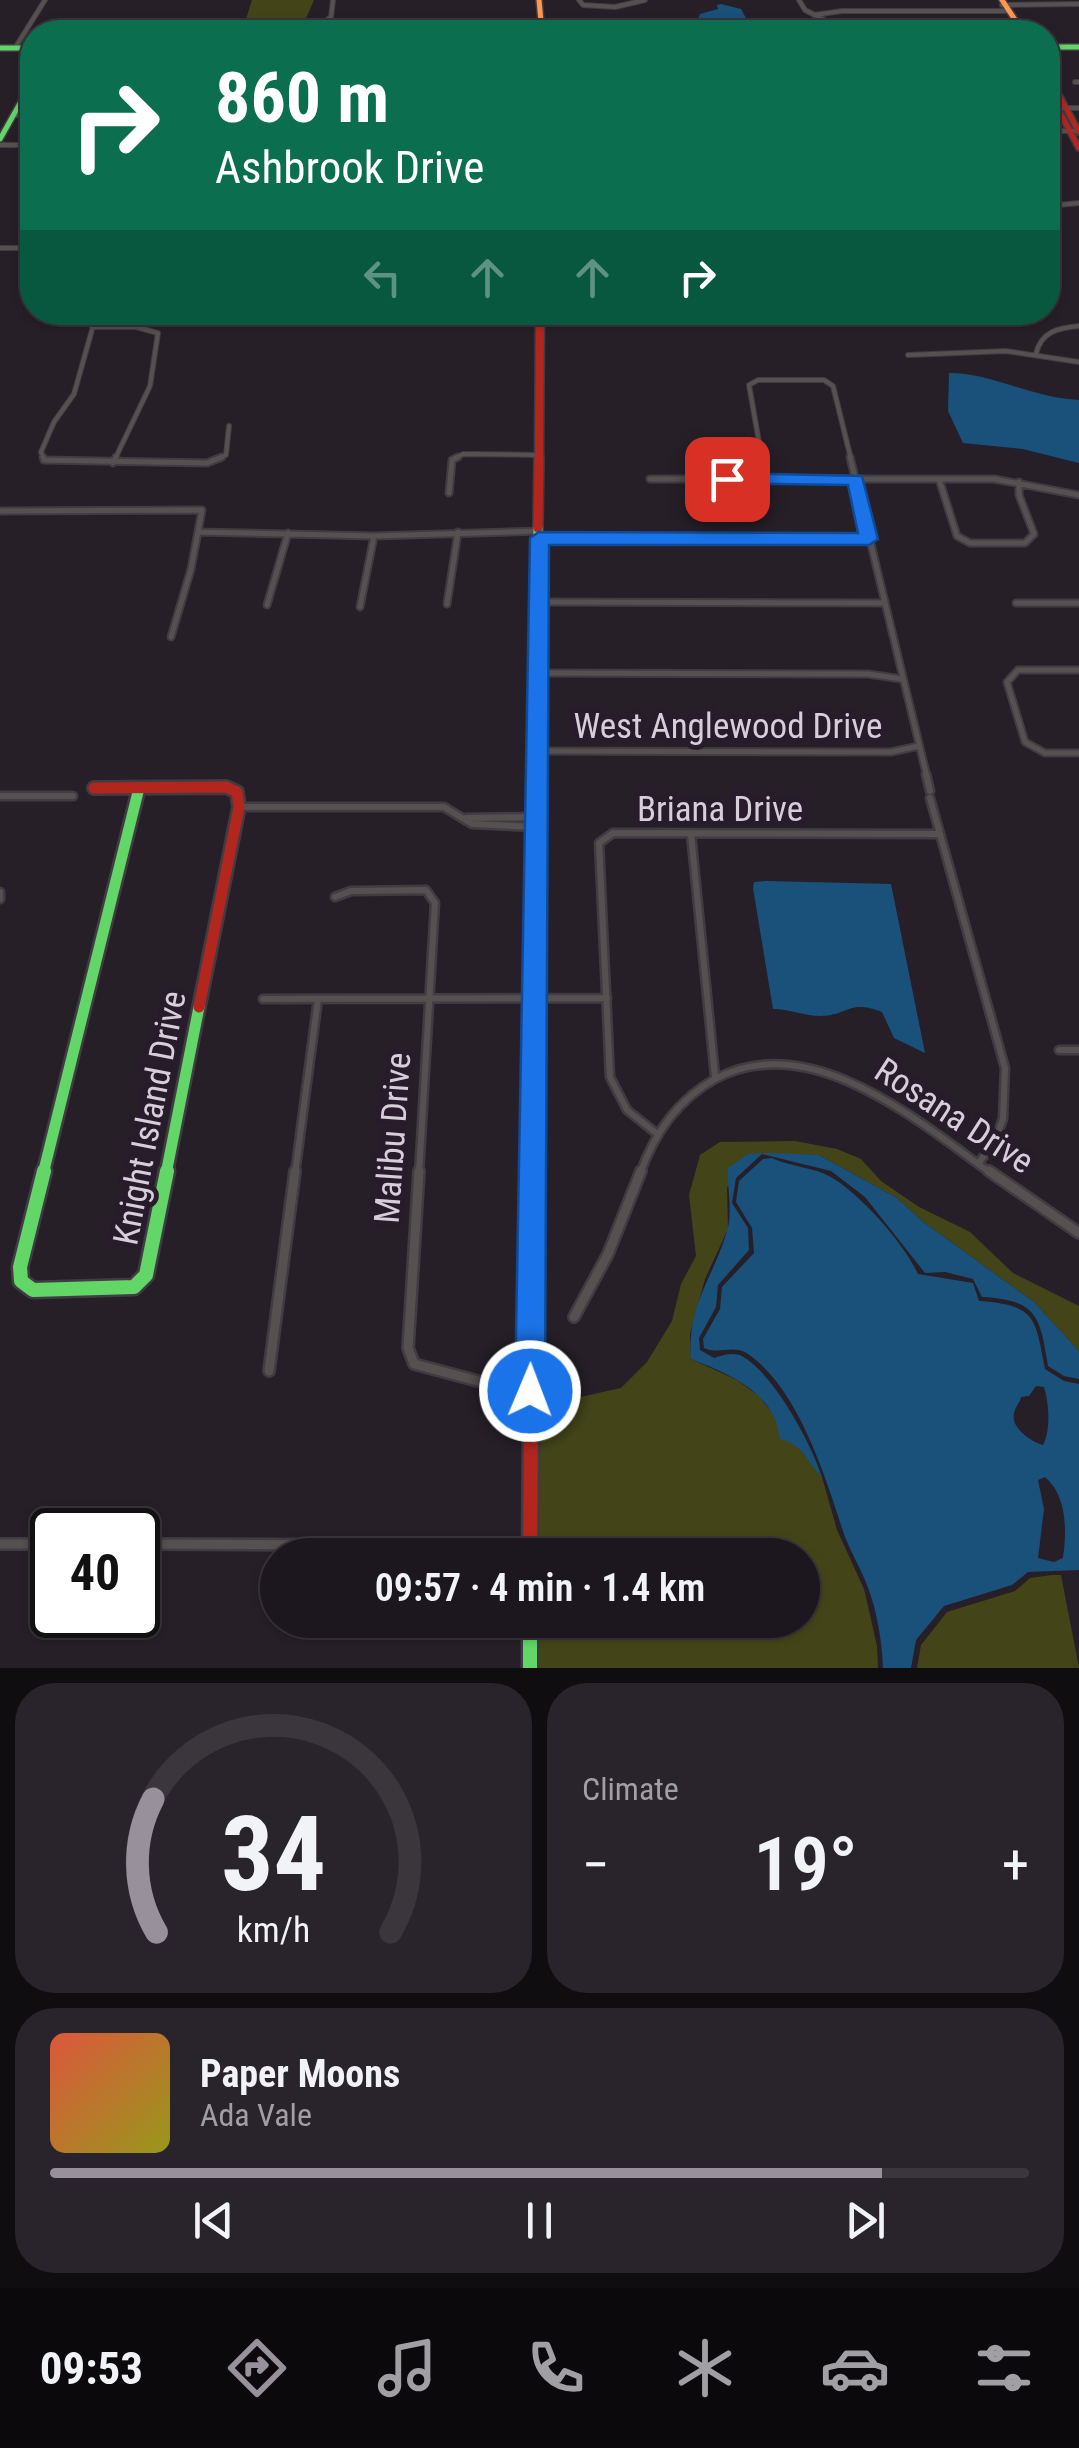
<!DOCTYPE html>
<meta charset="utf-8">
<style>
:root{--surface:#1c171e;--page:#29242b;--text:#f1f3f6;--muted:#a09fa4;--line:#3a363c;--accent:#98919b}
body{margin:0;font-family:"Roboto Condensed",sans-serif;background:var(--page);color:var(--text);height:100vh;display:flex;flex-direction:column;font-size:38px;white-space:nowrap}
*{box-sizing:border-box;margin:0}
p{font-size:32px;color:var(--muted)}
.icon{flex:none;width:55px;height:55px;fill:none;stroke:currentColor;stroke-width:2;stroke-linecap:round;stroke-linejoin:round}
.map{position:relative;height:1668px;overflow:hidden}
.details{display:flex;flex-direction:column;gap:15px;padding:15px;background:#0f0d10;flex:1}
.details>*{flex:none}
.banner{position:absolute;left:20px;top:20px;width:1040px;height:305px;border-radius:40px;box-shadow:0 2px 8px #0004,0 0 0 2px var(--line);background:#0b6e4f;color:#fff;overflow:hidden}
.speed{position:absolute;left:30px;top:1508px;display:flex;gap:20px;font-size:50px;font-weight:700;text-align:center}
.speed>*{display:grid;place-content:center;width:130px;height:130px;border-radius:50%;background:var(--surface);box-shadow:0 2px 8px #0004,0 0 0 2px var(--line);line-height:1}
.speed .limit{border:5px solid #111;border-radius:15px;background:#fff;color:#111}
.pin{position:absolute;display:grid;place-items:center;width:85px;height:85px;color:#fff;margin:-42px;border-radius:20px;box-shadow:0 5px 15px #0006}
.me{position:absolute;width:110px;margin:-55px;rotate:1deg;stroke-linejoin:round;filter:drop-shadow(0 0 8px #0008)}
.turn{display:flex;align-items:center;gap:35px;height:210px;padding:0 30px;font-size:45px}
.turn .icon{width:130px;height:130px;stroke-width:2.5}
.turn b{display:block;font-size:70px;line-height:85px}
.lanes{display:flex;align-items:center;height:95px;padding:0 30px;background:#0003;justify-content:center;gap:50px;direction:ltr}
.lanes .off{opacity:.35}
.big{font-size:75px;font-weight:600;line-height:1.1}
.details .tile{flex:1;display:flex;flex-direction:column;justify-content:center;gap:15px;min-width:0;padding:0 35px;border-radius:40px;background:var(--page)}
.details .dial{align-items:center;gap:0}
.dial svg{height:260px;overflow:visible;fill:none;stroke:var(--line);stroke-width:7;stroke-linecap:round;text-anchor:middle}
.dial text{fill:var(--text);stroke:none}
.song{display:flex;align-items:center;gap:30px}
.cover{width:120px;height:120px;border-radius:15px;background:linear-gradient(135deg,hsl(10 70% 55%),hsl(60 70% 35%))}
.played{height:10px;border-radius:5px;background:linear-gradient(90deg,var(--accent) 85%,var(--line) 85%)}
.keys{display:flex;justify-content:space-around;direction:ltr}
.heat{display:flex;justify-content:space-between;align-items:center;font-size:55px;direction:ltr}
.details .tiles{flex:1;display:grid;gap:15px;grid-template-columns:1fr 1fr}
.tile:last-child{grid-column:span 2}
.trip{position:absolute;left:260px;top:1538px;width:560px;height:100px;border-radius:50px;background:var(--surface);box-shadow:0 2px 8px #0004,0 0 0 2px var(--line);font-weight:600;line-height:100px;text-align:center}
.tabs{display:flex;height:160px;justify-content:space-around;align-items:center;background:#0b090c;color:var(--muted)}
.tabs .icon{width:70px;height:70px}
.tabs .selected{color:var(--accent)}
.tabs b{font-size:45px;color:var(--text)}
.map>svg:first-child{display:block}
</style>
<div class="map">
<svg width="1079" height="1668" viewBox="0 0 1079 1668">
<rect width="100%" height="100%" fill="#261f28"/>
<path fill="#434519" d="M 252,0 L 314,0 L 300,32 L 242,32 Z
M 795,1141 L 837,1149 L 861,1159 L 881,1181 L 919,1207 L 970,1232 L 1013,1273 L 1079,1306 L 1079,1351 L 1034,1302 L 922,1221 L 897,1198 L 819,1155 L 748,1154 L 727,1188 L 728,1229 L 705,1279 L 690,1334 L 691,1359 L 737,1380 L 759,1396 L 822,1477 L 837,1530 L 864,1589 L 877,1646 L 878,1668 L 536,1668 L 536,1620 L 802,1620 L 802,1555 L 536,1555 L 535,1407 L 621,1388 L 647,1362 L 672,1321 L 681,1284 L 696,1256 L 689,1195 L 700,1155 L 720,1142 Z
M 1052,1575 L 1061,1575 L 1079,1668 L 917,1668 L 921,1645 L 947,1612 L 1015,1591 L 1030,1578 Z"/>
<path fill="#19517b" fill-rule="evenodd" d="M 721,4 L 741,9 L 748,22 L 747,32 L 702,32 L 694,29 L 700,14 L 718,9 L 717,5 Z
M 949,373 C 993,373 1031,398 1079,400 L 1079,463 L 1023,449 L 963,443 L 948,411 Z
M 766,881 L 891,884 L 925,1053 L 894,1038 L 882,1012 C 850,999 848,1015 821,1016 C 805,1016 789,1009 773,1009 L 753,888 L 754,882 Z
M 771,1153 L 819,1155 L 897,1198 L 922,1221 L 1034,1302 L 1079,1351 L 1079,1379 L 1064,1376 L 1048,1366 C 1040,1317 1038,1300 982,1297 L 973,1279 L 945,1272 L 925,1273 L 865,1197 L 831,1171 L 762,1154 L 736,1178 L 732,1203 L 748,1228 L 749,1250 L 718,1285 L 716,1307 L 699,1338 L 700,1350 L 714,1358 C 724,1355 735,1351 745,1358 C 775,1377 811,1443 822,1477 C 806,1462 805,1445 780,1439 C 775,1393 730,1374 691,1359 C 687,1304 713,1279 727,1231 C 733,1212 727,1188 728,1168 L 748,1154 Z
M 772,1158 C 790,1167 814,1167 831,1177 C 860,1194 904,1243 918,1274 L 973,1283 L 979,1301 C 1037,1305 1035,1318 1045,1369 L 1064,1381 L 1079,1384 L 1079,1570 L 1028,1572 L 1012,1585 L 944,1606 L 916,1640 L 911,1668 L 883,1668 C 882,1641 877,1610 867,1585 C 860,1566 848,1548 842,1528 C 824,1473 798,1389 748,1354 C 734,1344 719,1355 704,1348 L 703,1339 L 720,1309 L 722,1287 L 754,1253 L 752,1228 L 736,1202 L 739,1181 L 763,1159 ZM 1036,1386 L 1044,1387 C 1049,1403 1051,1430 1043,1445 C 1032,1442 1010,1428 1014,1413 C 1015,1407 1020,1403 1021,1397 L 1029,1396 ZM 1045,1477 C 1067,1496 1067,1530 1063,1558 L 1054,1562 L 1038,1558 L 1044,1509 L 1038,1480 Z"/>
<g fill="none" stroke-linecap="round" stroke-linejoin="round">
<defs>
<path id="street-far3" d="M 579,0 L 583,5 L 615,7 L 645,0
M 799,0 L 805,10 L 828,22
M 1002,5 L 1079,4
M 814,15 L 842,11 L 1009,11
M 311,32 L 331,17 L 333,0
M 15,48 L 45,0
M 1075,82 L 1079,82
M 1057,108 L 1079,108
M 14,115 L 32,115
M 1048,131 L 1079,131
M 0,145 L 32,145
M 1048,206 L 1079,203
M 0,248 L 32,248
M 92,327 L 136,327 L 158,333 L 150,386 L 115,459
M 1036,354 C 1041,331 1059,328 1079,326
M 908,355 L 1006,351 L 1079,362
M 44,459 L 41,452 L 54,422 L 74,394 L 97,312
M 216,459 L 226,455 L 229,426
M 454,459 L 463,454 L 539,455
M 762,459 L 749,385 L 758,380 L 824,380 L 833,386 L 851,459"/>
<path id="street-far2" d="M 43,457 L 44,460 L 207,463 L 222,457
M 761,457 L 765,479
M 850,457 L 927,777
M 113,463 L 116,457
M 650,479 L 994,479 L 1079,495
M 939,479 L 957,536 L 970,543 L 1025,543 L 1034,534 L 1019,495 L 1019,482
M 449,493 L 452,460 L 458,457
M 0,511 L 202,510 L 191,569 L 171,637
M 198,532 L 374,536 L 539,531
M 539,539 L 869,539
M 538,602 L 884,603
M 1016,603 L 1079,603
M 447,604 L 458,532
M 267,605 L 288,533
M 360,607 L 374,536
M 1079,670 L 1018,670 L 1007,682 L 1025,742 L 1045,753 L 1079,753
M 537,673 L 868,674 L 902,679
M 535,751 L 891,752 L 919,746"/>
<path id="street-far1" d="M 926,774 L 930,791
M 0,796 L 73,796
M 930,798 L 1005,1068 L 1003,1119 L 994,1142 L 978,1164
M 239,807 L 444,807 L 472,824 L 535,827
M 466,818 L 535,817
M 691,834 L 715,1076
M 0,892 L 0,899
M 335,897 L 351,891 L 426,890 L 435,903 L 419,1174
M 263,999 L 607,998
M 1059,1050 L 1079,1050
M 656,1133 L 627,1110 L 610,1077 L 599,843 L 613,833 L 940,834
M 295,1174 L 318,999
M 640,1174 C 654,1134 677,1100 715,1079 C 810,1028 918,1121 992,1174"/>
<path id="street" d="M 419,1171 L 408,1348 L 414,1364 L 512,1390 L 530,1391
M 989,1171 L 1079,1233
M 574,1317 L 608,1254 L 641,1171
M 269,1371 L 295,1171
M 0,1544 L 52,1544
M 138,1544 L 529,1546"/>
<path id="fast-far3" d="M 1048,47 L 1079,47
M 0,48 L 32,48
M 0,139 L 32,82"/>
<path id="fast-far2" d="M 536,777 L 538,528"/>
<path id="fast-far1" d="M 43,1174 L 139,788
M 166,1174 L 199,1007
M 533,1174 L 536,774"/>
<path id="fast" d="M 44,1171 L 20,1267 L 21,1281 L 33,1290 L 134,1287 L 146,1275 L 167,1171
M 533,1201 L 533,1171
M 530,1620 L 530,1668"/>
<path id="slow" d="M 539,0 L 542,32
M 1002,0 L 1023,32"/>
<path id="jam-far4" d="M 1048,75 L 1079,132
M 1048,91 L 1079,148"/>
<path id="jam-far3" d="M 539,459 L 540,312"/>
<path id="jam-far2" d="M 538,528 L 539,457"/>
<path id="jam-far1" d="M 94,788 L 226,787 L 237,792 L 239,807 L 199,1007"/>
<path id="jam" d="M 530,1555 L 533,1201"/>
</defs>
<use href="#street-far3" stroke="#413c43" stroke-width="6"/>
<use href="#street-far2" stroke="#413c43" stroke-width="9"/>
<use href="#street-far1" stroke="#413c43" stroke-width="11"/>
<use href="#street" stroke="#413c43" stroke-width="14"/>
<use href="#fast-far3" stroke="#413c43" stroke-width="8"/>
<use href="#fast-far2" stroke="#413c43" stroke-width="12"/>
<use href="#fast-far1" stroke="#413c43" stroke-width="16"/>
<use href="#fast" stroke="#413c43" stroke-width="19"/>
<use href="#slow" stroke="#413c43" stroke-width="8"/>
<use href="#jam-far4" stroke="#413c43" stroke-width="8"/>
<use href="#jam-far3" stroke="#413c43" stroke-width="11"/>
<use href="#jam-far2" stroke="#413c43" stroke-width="12"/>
<use href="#jam-far1" stroke="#413c43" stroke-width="16"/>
<use href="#jam" stroke="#413c43" stroke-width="19"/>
<use href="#street-far3" stroke="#565151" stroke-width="4"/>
<use href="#street-far2" stroke="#565151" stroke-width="5"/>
<use href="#street-far1" stroke="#565151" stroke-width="6"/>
<use href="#street" stroke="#565151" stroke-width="9"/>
<use href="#fast-far3" stroke="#63d668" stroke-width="5"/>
<use href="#fast-far2" stroke="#63d668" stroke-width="9"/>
<use href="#fast-far1" stroke="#63d668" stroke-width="11"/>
<use href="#fast" stroke="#63d668" stroke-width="14"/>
<use href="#slow" stroke="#ff974d" stroke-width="5"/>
<use href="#jam-far4" stroke="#b3261e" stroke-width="5"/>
<use href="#jam-far3" stroke="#b3261e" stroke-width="8"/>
<use href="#jam-far2" stroke="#b3261e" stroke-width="9"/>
<use href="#jam-far1" stroke="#b3261e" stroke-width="11"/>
<use href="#jam" stroke="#b3261e" stroke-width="14"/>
</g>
<path fill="#1a73e8" stroke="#114b97" stroke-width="2.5" d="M 727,473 L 862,476 L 878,539 L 869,545 L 549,545 L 545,1391 L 541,1402 L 530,1406 L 519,1402 L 515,1391 L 530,538 L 539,532 L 858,533 L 848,485 L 720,483 L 720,475 Z"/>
<g text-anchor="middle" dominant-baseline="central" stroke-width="10" stroke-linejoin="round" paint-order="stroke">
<g font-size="35" fill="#d6ced9" stroke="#281b2c">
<text x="728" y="726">West Anglewood Drive</text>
<text x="720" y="809">Briana Drive</text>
<text transform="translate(954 1116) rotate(33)">Rosana Drive</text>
<text transform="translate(150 1118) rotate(-79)">Knight Island Drive</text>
<text transform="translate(393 1138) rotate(-86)">Malibu Drive</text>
</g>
</g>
</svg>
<div class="speed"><div class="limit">40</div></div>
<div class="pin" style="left:727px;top:479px;background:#d93025"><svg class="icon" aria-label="arrive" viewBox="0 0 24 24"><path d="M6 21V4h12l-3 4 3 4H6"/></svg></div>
<svg class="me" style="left:530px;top:1391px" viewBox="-20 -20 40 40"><circle r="17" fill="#1a73e8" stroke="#fff" stroke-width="3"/><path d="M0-11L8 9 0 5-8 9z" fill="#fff"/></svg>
<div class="trip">09:57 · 4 min · 1.4 km</div>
<div class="banner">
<div class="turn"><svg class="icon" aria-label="right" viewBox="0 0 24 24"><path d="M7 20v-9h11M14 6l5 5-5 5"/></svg><div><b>860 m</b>Ashbrook Drive</div></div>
<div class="lanes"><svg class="icon off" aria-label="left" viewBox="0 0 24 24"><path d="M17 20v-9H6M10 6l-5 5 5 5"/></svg><svg class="icon off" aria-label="ahead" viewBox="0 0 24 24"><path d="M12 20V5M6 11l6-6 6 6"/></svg><svg class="icon off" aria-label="ahead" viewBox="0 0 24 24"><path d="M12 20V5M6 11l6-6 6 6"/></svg><svg class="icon" aria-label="right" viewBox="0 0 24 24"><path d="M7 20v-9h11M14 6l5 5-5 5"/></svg></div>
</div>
</div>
<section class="details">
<div class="tiles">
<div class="tile dial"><svg viewBox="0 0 100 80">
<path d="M14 69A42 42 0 1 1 86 69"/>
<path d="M14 69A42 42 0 0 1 13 28" stroke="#98919b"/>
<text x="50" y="56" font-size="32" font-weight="700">34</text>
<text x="50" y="72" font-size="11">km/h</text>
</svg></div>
<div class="tile"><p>Climate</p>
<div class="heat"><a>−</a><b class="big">19°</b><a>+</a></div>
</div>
<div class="tile">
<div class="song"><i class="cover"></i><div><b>Paper Moons</b><p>Ada Vale</p></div></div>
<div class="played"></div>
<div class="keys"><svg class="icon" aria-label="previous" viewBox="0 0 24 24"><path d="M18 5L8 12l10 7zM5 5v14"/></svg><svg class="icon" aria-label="pause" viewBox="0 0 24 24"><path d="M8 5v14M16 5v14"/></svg><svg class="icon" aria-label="next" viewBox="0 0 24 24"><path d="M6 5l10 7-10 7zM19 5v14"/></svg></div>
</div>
</div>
</section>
<nav class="tabs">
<b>09:53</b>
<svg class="icon selected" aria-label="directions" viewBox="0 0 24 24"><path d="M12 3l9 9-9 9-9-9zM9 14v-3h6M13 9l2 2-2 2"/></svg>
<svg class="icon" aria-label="music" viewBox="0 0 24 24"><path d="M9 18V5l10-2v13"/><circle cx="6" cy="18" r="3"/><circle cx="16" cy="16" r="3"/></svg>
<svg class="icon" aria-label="phone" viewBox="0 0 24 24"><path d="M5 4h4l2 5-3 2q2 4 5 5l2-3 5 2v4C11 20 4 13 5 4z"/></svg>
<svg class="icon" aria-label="climate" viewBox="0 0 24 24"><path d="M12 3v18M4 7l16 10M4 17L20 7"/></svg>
<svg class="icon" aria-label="car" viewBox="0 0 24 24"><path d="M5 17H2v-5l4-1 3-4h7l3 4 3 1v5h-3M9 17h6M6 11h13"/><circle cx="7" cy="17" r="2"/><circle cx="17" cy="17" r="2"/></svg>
<svg class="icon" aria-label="filters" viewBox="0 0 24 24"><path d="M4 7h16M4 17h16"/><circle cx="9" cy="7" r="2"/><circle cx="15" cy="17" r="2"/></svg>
</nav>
